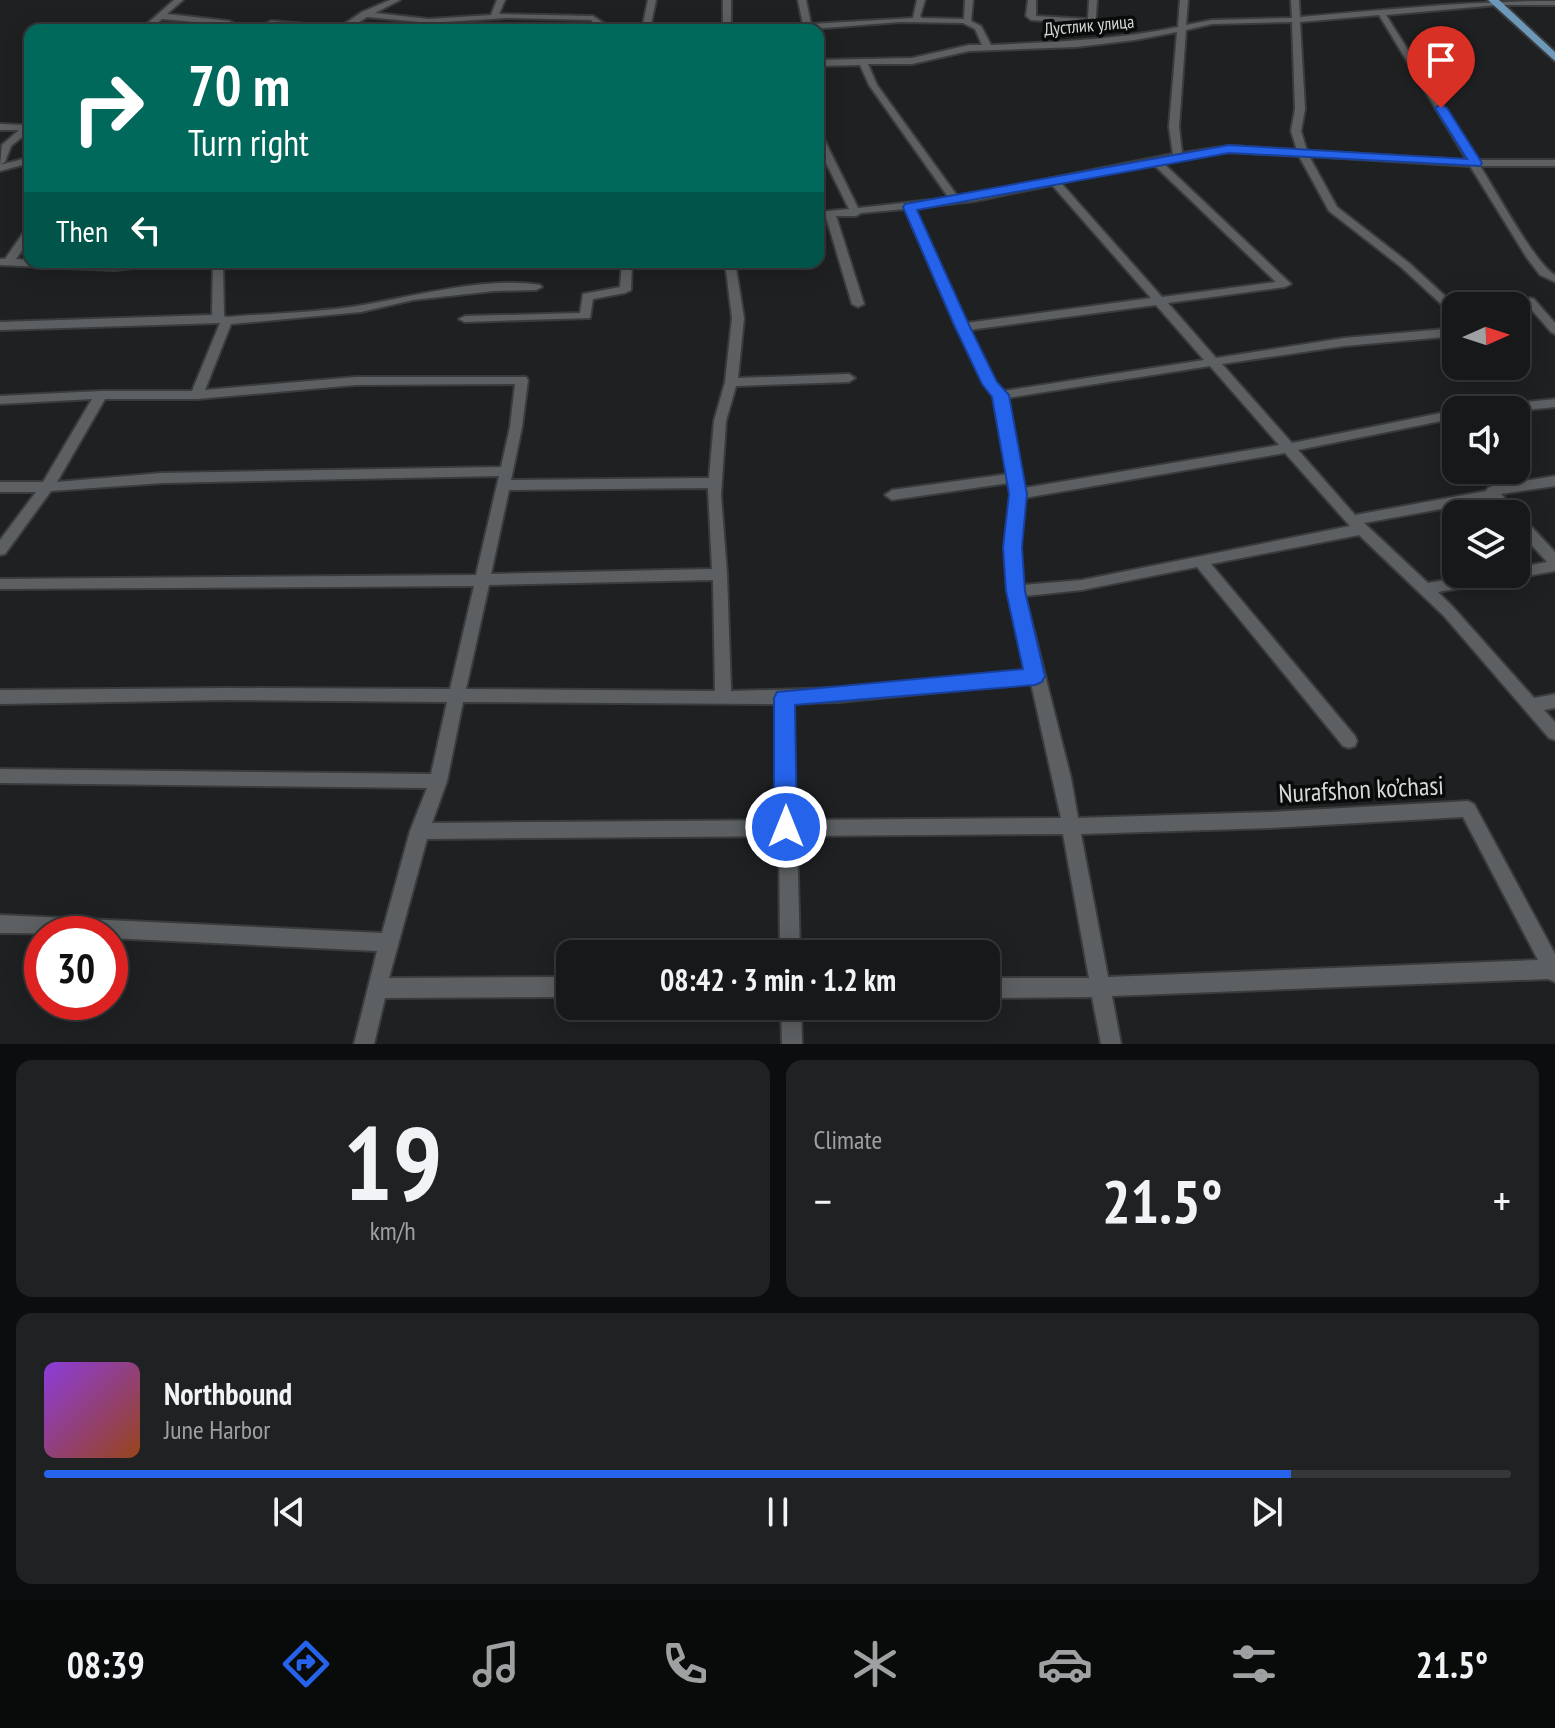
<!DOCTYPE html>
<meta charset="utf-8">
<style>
:root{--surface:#16181a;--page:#1f2123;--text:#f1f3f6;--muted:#9ea0a2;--line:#353739;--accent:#2563eb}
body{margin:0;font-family:"PT Sans Narrow",sans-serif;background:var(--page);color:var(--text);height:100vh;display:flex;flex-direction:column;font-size:30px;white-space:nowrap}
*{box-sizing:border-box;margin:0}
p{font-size:26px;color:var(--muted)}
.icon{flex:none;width:44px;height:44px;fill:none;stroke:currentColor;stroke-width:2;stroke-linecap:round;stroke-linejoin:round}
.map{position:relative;height:1044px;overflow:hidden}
.drawer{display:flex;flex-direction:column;gap:16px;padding:16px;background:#0c0d0e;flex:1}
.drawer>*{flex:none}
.banner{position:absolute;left:24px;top:24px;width:800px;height:244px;border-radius:16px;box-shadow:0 4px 20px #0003,0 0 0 2px var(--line);background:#00695c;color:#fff;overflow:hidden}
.needle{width:52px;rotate:87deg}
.buttons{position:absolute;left:1442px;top:292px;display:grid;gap:16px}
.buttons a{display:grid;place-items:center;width:88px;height:88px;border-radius:16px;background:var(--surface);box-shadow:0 4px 20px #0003,0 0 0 2px var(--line);font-size:40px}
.speed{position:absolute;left:24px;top:916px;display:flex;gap:16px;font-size:40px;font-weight:700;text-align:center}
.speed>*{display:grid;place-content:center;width:104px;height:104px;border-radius:50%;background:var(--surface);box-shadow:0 4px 20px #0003,0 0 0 2px var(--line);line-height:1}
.speed .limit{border:12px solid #d22;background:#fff;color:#111}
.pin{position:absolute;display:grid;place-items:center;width:68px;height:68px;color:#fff;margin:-82px -34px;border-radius:50% 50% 50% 0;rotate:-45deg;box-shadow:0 0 8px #0007}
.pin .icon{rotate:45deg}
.me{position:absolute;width:88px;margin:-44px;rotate:0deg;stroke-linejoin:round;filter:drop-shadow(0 0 6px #0008)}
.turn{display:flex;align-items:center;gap:28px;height:168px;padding:0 32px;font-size:36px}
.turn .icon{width:104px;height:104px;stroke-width:2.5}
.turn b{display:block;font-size:56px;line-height:68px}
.then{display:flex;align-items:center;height:76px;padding:0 32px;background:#0003;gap:16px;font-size:30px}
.big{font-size:60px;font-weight:700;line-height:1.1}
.drawer .card{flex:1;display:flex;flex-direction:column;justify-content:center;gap:12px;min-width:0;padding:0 28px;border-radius:16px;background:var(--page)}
.drawer .dial{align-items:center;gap:0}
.dial b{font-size:104px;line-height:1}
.song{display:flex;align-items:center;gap:24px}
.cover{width:96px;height:96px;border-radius:12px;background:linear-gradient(135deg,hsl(270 70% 55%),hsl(20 70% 35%))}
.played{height:8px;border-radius:4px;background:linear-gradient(90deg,var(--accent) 85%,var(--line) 85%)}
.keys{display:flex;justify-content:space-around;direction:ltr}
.heat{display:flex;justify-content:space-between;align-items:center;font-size:44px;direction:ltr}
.drawer .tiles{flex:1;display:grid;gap:16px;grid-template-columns:1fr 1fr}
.card:last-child{grid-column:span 2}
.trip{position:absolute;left:556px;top:940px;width:444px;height:80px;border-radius:16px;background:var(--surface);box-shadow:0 4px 20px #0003,0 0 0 2px var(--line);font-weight:700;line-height:80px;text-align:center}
.tabs{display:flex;height:128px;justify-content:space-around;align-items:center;background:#090a0a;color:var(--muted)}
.tabs .icon{width:56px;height:56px}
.tabs .active{color:var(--accent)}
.tabs b{font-size:36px;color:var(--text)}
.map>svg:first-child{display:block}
</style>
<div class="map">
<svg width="1555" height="1044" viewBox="0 0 1555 1044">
<rect width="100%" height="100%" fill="#1e2022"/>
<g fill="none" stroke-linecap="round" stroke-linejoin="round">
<defs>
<path id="minor" d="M 174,0 L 183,0 L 167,14 L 229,21 L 233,23 L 232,30 L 224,30 L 225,25 L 162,19 L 149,30 L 140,30 Z
M 390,0 L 400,0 L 375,13 L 429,19 L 491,15 L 497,0 L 505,0 L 499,14 L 593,16 L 605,24 L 643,24 L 648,0 L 656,0 L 651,24 L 723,25 L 723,0 L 731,0 L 731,25 L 794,26 L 803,25 L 798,0 L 806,0 L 811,24 L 913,18 L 917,0 L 925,0 L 920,16 L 922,18 L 964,19 L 965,0 L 973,0 L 971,21 L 981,26 L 991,45 C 1054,42 1116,40 1178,27 L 1180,0 L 1188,0 L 1186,25 L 1212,20 L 1292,18 L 1291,0 L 1299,0 L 1300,17 C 1385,10 1468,1 1555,1 L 1555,5 L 1497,5 L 1386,15 L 1477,160 L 1555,160 L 1555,166 L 1480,166 C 1495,189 1535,264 1555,275 L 1555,282 L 1540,275 L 1527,258 L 1470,166 L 1309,156 L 1337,207 L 1409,263 L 1456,306 L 1456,315 L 1452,314 L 1401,267 L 1329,211 L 1299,156 L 1229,152 L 1162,162 L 1291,284 L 1285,287 L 1168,303 L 1216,358 L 1344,338 L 1456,328 L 1456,336 L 1344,346 L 1222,364 L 1292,443 L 1456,410 L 1456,418 L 1298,450 L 1355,515 L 1486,491 L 1488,488 L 1493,486 L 1555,476 L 1555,486 L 1501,494 L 1555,552 L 1555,571 L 1438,592 L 1454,608 L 1534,698 L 1555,694 L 1555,708 L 1544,710 L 1555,722 L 1555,740 L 1549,738 L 1444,616 L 1359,535 L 1211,564 L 1355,736 L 1357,741 L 1355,746 L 1349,748 L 1343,746 L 1197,567 L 1082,590 L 1025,596 L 1071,778 L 1078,818 L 1271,812 L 1468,801 L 1474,804 L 1555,954 L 1555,982 L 1548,979 L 1112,996 L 1121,1044 L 1101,1044 L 1092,997 L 986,998 L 986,978 L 1089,978 L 1063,834 L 797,836 L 800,954 L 780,954 L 779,836 L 427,839 L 389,978 L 570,977 L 570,997 L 385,998 L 374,1044 L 354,1044 L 377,951 L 110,938 L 110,934 L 0,933 L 0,915 L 382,933 L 410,831 L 427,788 L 0,783 L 0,769 L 431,774 L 447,702 L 227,700 L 0,704 L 0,690 L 227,688 L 450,689 L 474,586 L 0,589 L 0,579 L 476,575 L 499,476 L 162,483 L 51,491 L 5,554 L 0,555 L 0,540 L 36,492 L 0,492 L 0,482 L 43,482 L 92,399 L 0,404 L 0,396 L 101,391 L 192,391 L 220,323 L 0,330 L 0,322 L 212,315 L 213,262 L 223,262 L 224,316 L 227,317 C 272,313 318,313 363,305 C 415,296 487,276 540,285 L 542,287 L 536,290 L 494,291 L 413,300 L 361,312 L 231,324 L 205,390 L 356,377 L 526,377 L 528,380 L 522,427 L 511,480 L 709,478 L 714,421 L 725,382 L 732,318 L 725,262 L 735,262 L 744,318 L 738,378 L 849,374 L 855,378 L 849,382 L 736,386 L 726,421 L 721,495 L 727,574 L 731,691 L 839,688 L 1028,670 C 1018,630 1004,588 1005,546 C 1006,525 1013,504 1009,483 L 892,500 L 885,495 L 892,490 L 1008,474 L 994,396 L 984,384 L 956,327 L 905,209 L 861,213 L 856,216 L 836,216 L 864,304 L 858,307 L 852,304 L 826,217 L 818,218 L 818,212 L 849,209 L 818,147 L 818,134 L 823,137 L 858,208 L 949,198 L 869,85 L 860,65 L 818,66 L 818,60 L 912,58 L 969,45 L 982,45 L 975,29 L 963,23 L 900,22 L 800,30 L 646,29 L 605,28 L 597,27 L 591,20 L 507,18 L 429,23 L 367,17 L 347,30 L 317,30 L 271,25 L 267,23 L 271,21 L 340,27 L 362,12 ZM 1379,15 L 1467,160 L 1307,151 L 1301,131 L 1305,109 L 1300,22 ZM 1292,22 L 1295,109 L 1291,131 L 1297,150 L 1229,146 L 1182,153 L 1179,127 L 1186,30 L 1212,24 ZM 1177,32 L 1169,127 L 1173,154 L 958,197 L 877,85 L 868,64 L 912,64 L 969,51 L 1076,47 L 1135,40 ZM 1152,163 L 1276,282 L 1162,297 L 1061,183 ZM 1052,185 L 1151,298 L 966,323 L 914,208 L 975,201 ZM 1156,305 L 1204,360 L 1003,391 L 995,382 L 969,330 ZM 1210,366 L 1279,445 L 1024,488 L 1007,398 ZM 515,384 L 510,427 L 501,467 L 162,473 L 57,482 L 105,399 L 197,399 L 356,385 ZM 1285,453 L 1350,526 L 1082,580 L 1023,585 L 1019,547 L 1024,498 ZM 708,488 L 712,569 L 491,574 L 509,490 ZM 1490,500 L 1503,514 L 1516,514 L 1516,528 L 1547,562 L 1516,568 L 1516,574 L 1479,574 L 1428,583 L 1364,523 ZM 713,580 L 715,691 L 466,689 L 489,585 ZM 1031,683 L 1061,818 L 796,820 L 793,703 L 839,702 ZM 463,702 L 777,704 L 779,820 L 432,823 L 447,781 ZM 1463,817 L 1538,960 L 1108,977 L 1081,834 L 1271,828 Z
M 1028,0 L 1036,0 L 1036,16 L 1088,19 L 1089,0 L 1097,0 L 1095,30 L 1088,32 L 1087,24 L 1031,20 L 1026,16 Z
M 30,123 L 30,131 L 11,146 L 5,162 L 0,165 L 2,145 L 19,130 L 0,130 L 0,124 L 25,125 Z
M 30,157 L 30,163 L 0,171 L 0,165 Z
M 30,228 L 30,239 L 16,259 L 30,260 L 30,262 L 164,262 L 159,265 L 115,270 L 0,265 L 0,259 L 5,259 L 26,229 Z
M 622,262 L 632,262 L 631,290 L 625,293 L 593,299 L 590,318 L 465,322 L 459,319 L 465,316 L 580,313 L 583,294 L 620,287 Z
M 1530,298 L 1534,299 L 1555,323 L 1555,334 L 1551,332 L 1524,301 Z
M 1555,399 L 1555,407 L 1516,411 L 1482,410 L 1488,406 Z
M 781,1006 L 801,1006 L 802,1044 L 782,1044 Z"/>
<path id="major" d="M 1488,0 L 1499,0 L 1555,52 L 1555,61 Z"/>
</defs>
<use href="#minor" stroke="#393b3c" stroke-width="4"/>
<use href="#major" stroke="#393b3c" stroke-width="4"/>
<use href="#minor" fill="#5d6062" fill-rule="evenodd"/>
<use href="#major" fill="#6c98b9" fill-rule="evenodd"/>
</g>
<path fill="#2563eb" stroke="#184099" stroke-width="2" d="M 1441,104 L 1447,108 L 1482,163 L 1480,166 L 1229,153 L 917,210 L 970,327 L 997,382 L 1009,395 L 1027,494 L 1022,547 L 1025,591 L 1045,676 L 1042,682 L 1035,685 L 795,705 L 797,827 L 794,834 L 786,837 L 778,834 L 774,827 L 774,698 L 777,692 L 1023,669 L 1006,591 L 1003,547 L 1009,494 L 992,397 L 982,384 L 955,327 L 903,207 L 905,204 L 1229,145 L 1467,159 L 1435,108 Z"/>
<g text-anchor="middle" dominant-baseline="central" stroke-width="7" stroke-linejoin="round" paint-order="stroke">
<g font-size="18" fill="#d5d7d8" stroke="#090a0a">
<text transform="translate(1089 25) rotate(-5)">Дустлик улица</text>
</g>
<g font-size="26" fill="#d5d7d8" stroke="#090a0a">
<text transform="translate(1361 789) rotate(-3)">Nurafshon ko’chasi</text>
</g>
</g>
</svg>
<div class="buttons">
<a><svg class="needle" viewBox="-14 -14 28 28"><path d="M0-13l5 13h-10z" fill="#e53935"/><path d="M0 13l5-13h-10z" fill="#9ea0a2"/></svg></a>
<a><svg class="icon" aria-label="sound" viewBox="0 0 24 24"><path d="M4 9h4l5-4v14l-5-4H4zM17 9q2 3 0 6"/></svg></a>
<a><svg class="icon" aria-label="layers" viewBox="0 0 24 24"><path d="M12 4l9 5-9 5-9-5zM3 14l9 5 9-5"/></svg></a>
</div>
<div class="speed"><div class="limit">30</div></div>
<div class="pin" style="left:1441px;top:108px;background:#d93025"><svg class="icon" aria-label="arrive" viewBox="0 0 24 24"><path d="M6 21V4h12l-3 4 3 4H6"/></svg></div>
<svg class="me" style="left:786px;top:827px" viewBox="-20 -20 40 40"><circle r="17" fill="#2563eb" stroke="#fff" stroke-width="3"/><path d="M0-11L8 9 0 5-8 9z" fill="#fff"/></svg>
<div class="trip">08:42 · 3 min · 1.2 km</div>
<div class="banner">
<div class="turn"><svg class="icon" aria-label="right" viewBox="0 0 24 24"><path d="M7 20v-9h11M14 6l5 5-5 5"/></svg><div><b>70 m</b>Turn right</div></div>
<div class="then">Then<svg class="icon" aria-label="left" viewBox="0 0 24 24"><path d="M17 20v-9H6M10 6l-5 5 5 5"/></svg></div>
</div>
</div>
<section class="drawer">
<div class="tiles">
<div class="card dial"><b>19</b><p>km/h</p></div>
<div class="card"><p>Climate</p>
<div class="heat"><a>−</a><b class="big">21.5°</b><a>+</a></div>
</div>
<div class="card">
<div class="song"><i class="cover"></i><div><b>Northbound</b><p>June Harbor</p></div></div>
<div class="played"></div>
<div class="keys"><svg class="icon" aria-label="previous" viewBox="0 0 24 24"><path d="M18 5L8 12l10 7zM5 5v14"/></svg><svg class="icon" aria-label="pause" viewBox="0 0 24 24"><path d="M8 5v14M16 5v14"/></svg><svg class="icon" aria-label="next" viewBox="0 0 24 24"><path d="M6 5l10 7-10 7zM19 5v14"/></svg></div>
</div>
</div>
</section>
<nav class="tabs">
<b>08:39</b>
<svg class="icon active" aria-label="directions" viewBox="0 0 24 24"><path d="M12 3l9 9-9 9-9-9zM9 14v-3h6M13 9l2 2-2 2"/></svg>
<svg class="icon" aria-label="music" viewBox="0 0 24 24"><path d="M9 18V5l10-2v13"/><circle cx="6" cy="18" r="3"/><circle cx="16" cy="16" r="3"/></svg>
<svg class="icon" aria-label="phone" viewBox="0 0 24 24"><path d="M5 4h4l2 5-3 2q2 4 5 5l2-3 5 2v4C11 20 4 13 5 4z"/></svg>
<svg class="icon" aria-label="climate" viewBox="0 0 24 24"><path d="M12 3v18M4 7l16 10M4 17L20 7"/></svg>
<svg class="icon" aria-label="car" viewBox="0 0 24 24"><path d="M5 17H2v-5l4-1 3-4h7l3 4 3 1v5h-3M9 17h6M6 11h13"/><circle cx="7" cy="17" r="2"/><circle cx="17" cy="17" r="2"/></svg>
<svg class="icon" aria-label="filters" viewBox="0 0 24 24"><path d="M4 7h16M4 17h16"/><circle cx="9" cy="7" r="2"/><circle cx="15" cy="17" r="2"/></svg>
<b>21.5°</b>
</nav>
